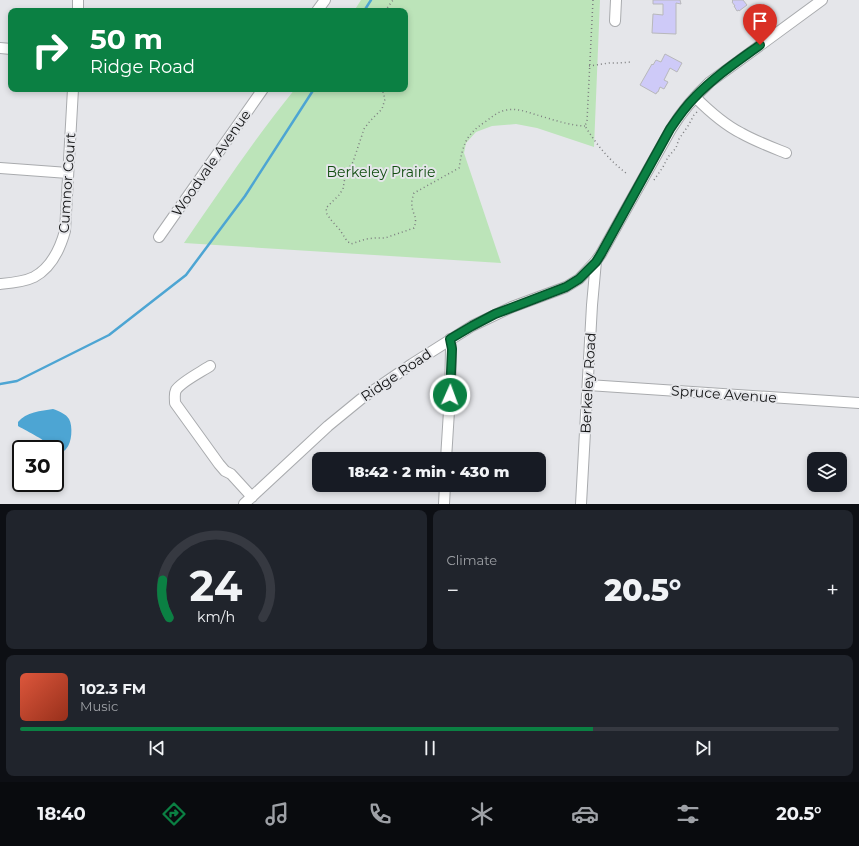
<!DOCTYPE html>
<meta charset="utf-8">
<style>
:root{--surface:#171b24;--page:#20242c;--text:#f1f3f6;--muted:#9ea1a6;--line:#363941;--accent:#0b8043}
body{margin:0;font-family:Montserrat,sans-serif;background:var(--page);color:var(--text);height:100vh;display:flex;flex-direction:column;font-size:15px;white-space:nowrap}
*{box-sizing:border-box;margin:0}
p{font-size:13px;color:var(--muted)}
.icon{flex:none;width:22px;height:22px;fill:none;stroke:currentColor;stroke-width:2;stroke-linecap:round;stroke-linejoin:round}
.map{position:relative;height:504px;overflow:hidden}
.side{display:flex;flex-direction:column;gap:6px;padding:6px;background:#0d0f14;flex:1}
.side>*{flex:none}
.hud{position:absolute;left:8px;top:8px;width:400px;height:84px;border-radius:8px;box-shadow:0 2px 6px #0003;background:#0b8043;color:#fff;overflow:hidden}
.tools{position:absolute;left:807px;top:452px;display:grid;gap:8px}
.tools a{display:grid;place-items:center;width:40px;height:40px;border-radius:8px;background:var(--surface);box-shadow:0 2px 6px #0003;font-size:20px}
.speed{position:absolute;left:12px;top:440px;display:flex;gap:8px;font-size:20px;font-weight:700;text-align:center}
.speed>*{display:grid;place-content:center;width:52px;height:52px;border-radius:50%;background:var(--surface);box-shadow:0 2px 6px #0003;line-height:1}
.speed .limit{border:2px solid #111;border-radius:6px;background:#fff;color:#111}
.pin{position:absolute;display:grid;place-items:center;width:34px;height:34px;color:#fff;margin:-41px -17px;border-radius:50% 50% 50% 0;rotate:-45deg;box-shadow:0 0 4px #0007}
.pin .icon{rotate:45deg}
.me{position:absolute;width:44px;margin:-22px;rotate:2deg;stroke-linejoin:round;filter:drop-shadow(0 0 3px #0008)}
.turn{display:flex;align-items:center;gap:14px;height:84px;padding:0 16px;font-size:18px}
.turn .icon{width:52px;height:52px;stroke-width:2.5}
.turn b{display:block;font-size:28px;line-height:34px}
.big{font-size:30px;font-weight:800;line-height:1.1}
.side .widget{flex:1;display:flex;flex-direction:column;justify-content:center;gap:6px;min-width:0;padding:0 14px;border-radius:8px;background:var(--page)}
.side .dial{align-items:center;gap:0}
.dial svg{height:104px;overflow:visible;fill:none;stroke:var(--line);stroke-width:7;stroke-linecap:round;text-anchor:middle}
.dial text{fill:var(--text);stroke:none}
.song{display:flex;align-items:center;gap:12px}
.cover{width:48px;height:48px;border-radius:6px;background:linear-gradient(135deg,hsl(10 70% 55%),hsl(10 70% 35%))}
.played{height:4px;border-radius:2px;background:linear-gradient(90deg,var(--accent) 70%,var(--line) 70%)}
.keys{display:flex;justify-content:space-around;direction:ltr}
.heat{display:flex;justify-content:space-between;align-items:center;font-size:22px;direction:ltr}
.side .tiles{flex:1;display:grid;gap:6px;grid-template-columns:1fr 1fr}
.widget:last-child{grid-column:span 2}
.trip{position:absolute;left:312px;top:452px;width:234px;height:40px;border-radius:8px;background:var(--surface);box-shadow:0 2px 6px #0003;font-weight:800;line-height:40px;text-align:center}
.tab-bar{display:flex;height:64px;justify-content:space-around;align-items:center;background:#090b0e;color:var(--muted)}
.tab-bar .icon{width:28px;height:28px}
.tab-bar .active{color:var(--accent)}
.tab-bar b{font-size:18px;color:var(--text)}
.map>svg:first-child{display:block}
</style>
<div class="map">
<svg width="859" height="504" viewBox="0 0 859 504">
<rect width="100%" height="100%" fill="#e5e6ea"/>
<path fill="#bce4b9" d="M 361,0 L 600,0 L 594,147 L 537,128 L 516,124 L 492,126 L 476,132 L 466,143 L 464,153 L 501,263 L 184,243 C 220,191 255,138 295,89 L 405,89 L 405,11 L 354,11 Z"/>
<path fill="#4da5d3" d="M 53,409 C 59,411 66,414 69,419 C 73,426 72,443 66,449 C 64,452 59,454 55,454 L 55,449 L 52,449 C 47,440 28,432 18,426 L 18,422 C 26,412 41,411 53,409 Z"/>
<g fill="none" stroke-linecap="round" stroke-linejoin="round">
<path stroke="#4da5d3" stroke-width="2.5" d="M 364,11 L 371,0
M 0,384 L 17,381 L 109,335 L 186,275 L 245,196 L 314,89"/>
</g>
<path fill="#cecaf8" stroke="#b8b8bb" d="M 653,0 L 680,0 L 681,4 L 676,3 L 676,34 L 652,33 L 653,14 L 663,15 L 663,4 L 653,4 Z
M 732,0 L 743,0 L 747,5 L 739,11 L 739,10 L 737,11 L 734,6 L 735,6 L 732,2 L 733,1 Z
M 665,54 L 682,63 L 677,72 L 670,68 L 664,80 L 668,82 L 664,89 L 660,87 L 658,92 L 657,92 L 656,94 L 640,85 L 652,64 L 653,65 L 656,60 L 661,62 Z"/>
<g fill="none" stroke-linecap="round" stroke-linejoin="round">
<defs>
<path id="minor" d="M 78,11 L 78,0
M 317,11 L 325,0
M 615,21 L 616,0
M 0,48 L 11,49
M 695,97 C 709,111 723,124 741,133 C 755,141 771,147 786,153
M 0,168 L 68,173
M 159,237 L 263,89
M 0,284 C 11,283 24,282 34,277 C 51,268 60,249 65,231 L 73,89
M 210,366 C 201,372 181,382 176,390 C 174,394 175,398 175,403 L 219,464 L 225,471 L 231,474 L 252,497
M 588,385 L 859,403
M 446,459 L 450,395 L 451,349 L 450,339
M 244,504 L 328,426 L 361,399 L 412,364 L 472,326 L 512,307 L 566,287 L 579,279 L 596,261 L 601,254 L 671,129 C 682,111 695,96 710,82 L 822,0
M 444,504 L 445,485
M 581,504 L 592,305 L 596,261"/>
</defs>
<use href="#minor" stroke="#a9abae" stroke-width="12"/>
<path stroke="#7c7d7f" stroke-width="1.5" stroke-dasharray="1 3" stroke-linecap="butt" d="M 593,0 L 587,121 L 585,126 C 596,144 609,160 626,173
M 385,11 L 393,0
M 589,66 L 609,63 L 618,63 L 631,62
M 380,89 L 383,92 L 385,99 L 382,109 L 370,121 L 364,129 L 353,162 L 347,171 L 345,177 L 343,189 L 339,195 L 326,208 L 327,214 L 331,220 L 340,230 L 347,241 L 351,244 L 366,239 L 375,238 L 385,238 L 414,228 C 418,216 413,216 412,206 C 411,201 413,197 414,193 L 459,168 C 463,145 465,135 485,122 C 492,117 498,111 507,110 C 517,108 527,112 537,115 C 551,119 571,126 585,126
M 654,180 L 663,167 L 668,157 L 676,148 L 679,139 L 688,126 L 694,115 L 698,111"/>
<use href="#minor" stroke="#fff" stroke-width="10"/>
</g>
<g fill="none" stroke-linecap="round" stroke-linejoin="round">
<defs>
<path id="route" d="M 450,395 L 452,349 L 450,339 L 472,326 L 495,314 L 566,287 L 579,279 L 596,262 L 601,254 L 670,129 C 678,117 686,106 695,97 C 714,77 738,61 760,45"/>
</defs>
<use href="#route" stroke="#07532c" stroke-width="10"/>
<use href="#route" stroke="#0b8043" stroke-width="7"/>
</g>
<g text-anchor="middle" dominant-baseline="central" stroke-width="4" stroke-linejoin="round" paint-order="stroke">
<g font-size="14" fill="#121314" stroke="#e5e6ea">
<text transform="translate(211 163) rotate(-55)">Woodvale Avenue</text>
<text transform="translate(67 183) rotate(-86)">Cumnor Court</text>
<text transform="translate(396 375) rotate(-34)">Ridge Road</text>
<text transform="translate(588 383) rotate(-87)">Berkeley Road</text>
<text transform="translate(724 394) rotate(4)">Spruce Avenue</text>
</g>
<g font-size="14" fill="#114d10" stroke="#e5e6ea">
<text x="381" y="172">Berkeley Prairie</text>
</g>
</g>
</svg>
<div class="tools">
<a><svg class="icon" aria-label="layers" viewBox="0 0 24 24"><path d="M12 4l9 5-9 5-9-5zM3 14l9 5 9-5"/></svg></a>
</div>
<div class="speed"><div class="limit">30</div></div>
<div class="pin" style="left:760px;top:45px;background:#d93025"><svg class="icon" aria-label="arrive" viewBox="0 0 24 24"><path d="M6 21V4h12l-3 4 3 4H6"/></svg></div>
<svg class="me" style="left:450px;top:395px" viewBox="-20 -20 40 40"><circle r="17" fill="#0b8043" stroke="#fff" stroke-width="3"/><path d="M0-11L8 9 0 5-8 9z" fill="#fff"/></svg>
<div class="trip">18:42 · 2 min · 430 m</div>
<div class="hud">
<div class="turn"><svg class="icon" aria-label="right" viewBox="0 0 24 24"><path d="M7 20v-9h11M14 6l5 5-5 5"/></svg><div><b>50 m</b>Ridge Road</div></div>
</div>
</div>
<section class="side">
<div class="tiles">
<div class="widget dial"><svg viewBox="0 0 100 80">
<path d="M14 69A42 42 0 1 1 86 69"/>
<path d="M14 69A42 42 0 0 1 9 40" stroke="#0b8043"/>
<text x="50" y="56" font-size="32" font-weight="700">24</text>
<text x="50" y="72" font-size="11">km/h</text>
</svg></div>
<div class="widget"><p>Climate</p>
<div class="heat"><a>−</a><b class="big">20.5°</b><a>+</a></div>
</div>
<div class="widget">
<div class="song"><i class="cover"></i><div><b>102.3 FM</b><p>Music</p></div></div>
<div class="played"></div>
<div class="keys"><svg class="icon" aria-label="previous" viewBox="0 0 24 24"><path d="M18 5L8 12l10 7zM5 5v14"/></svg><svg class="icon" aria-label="pause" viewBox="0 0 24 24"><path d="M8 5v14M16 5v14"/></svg><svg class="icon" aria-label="next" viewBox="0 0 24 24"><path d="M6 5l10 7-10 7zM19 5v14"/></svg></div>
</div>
</div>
</section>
<nav class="tab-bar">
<b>18:40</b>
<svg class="icon active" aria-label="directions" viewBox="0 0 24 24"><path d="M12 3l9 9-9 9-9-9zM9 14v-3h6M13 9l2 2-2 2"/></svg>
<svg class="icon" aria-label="music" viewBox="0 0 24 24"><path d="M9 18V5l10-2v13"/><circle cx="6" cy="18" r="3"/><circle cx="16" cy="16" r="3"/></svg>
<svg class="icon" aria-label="phone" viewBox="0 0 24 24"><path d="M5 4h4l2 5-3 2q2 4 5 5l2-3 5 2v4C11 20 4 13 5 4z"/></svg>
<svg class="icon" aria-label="climate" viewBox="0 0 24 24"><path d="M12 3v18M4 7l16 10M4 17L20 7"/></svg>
<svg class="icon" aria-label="car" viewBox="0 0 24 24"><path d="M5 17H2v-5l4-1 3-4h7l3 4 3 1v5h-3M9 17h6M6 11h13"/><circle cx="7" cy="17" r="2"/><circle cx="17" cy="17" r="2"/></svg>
<svg class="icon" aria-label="filters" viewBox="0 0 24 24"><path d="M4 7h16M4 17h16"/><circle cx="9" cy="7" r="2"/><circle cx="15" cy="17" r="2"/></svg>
<b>20.5°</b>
</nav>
